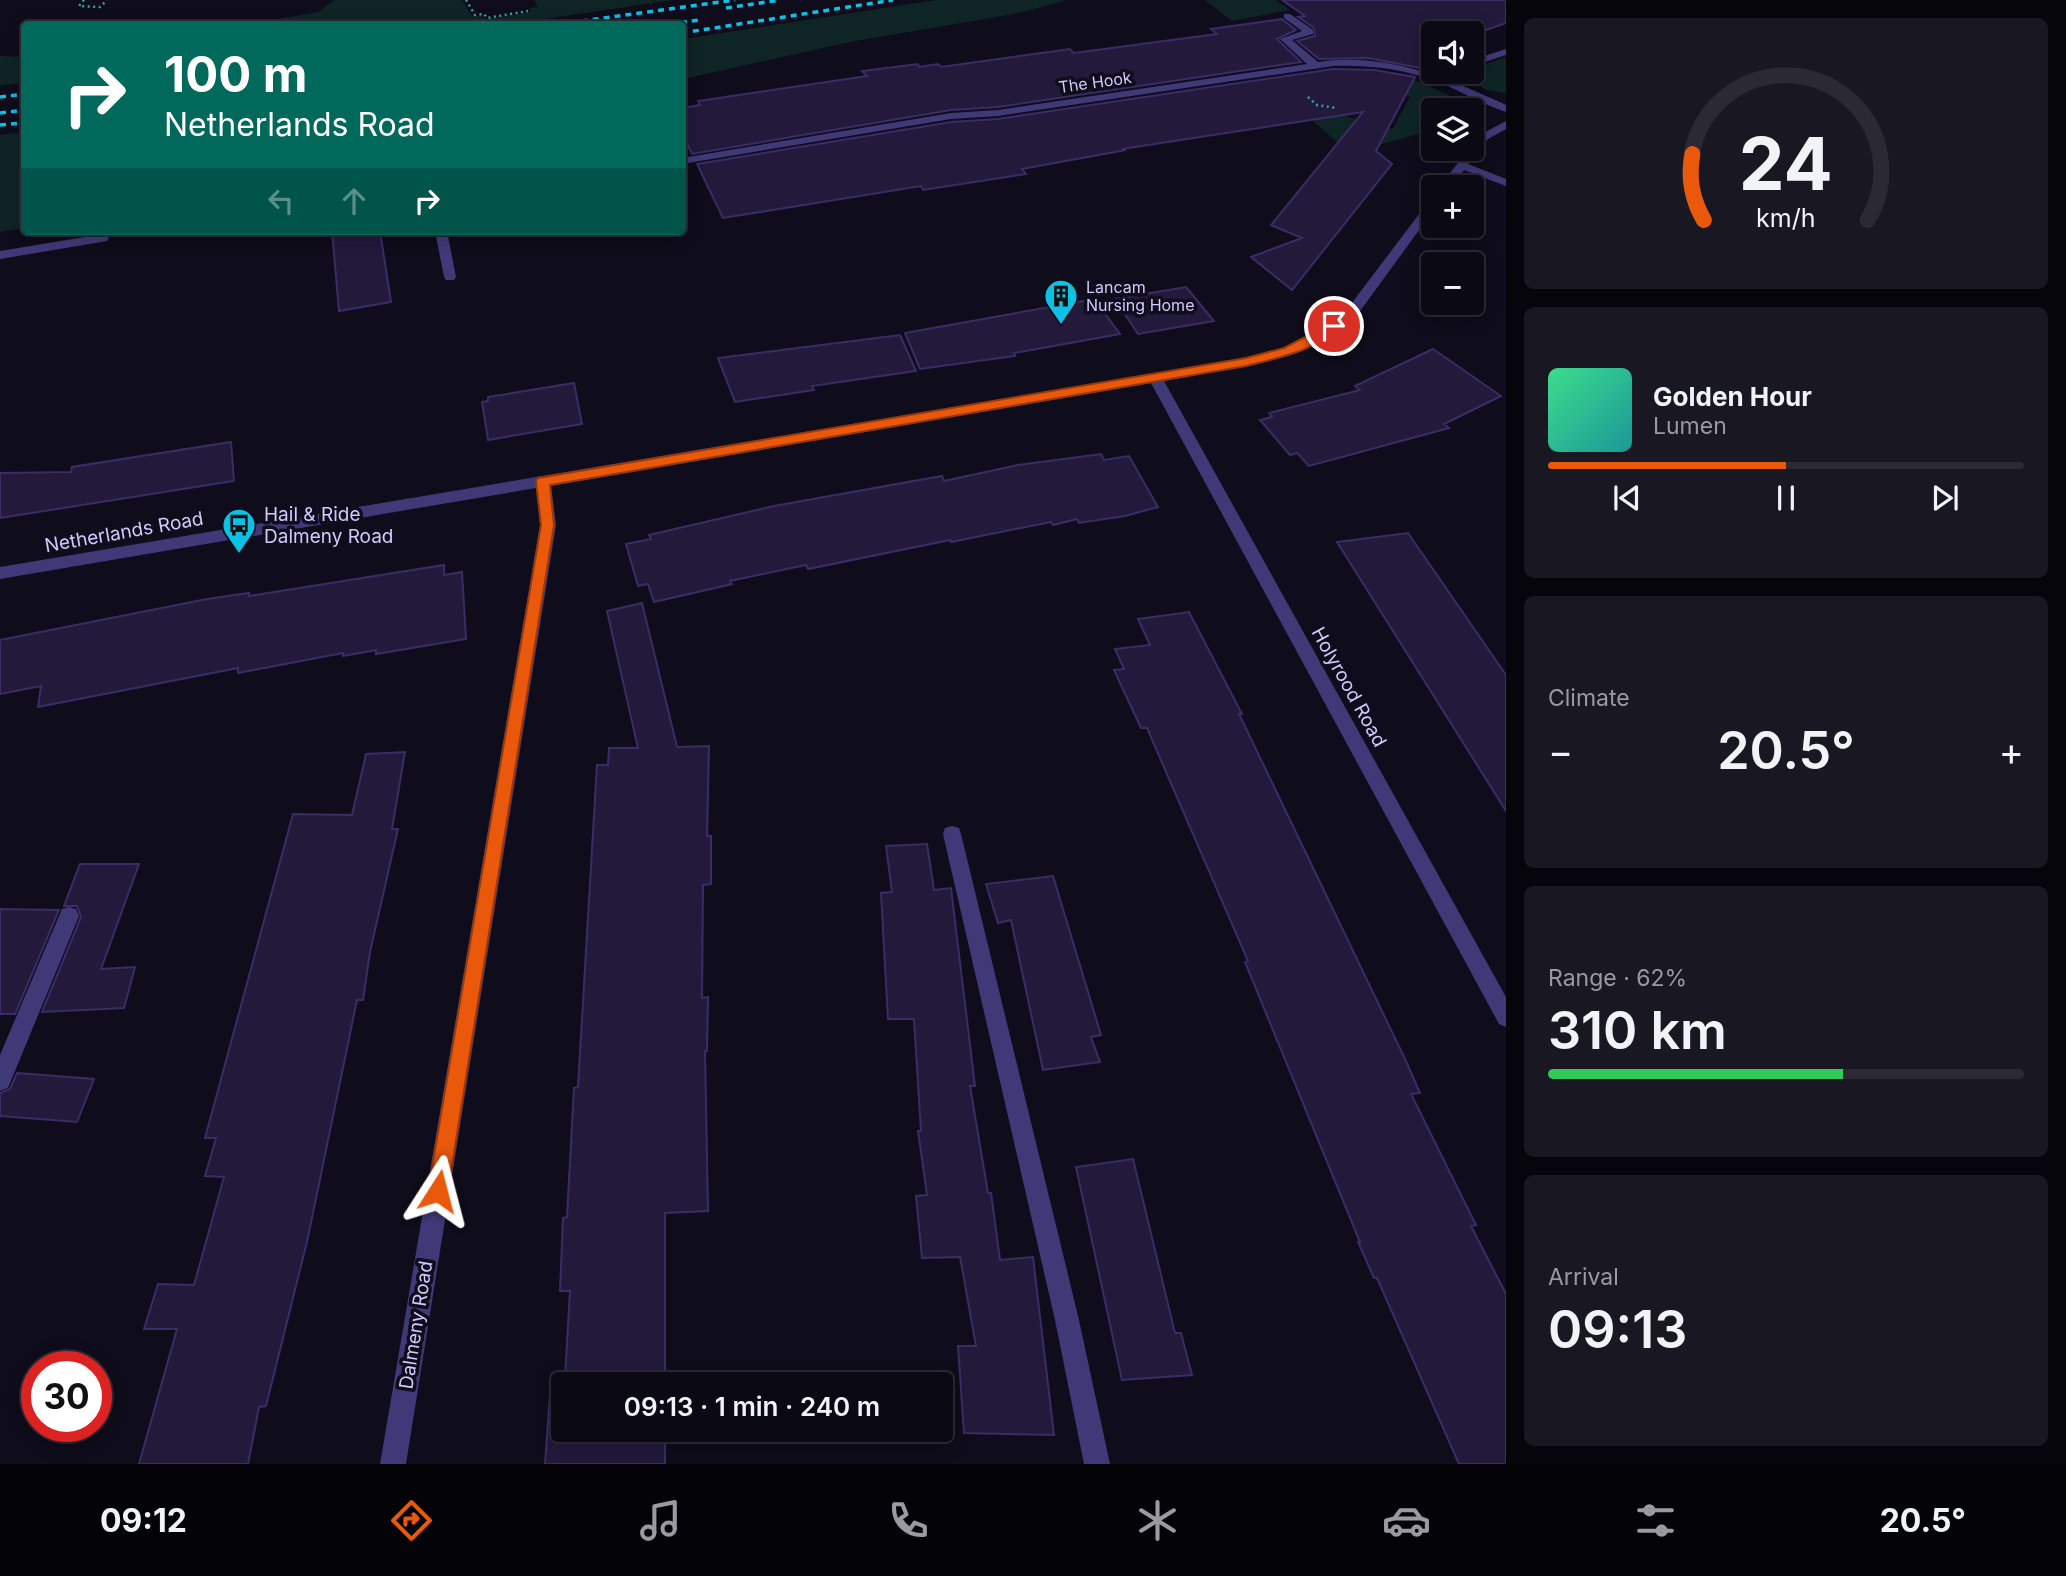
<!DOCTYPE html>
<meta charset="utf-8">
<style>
:root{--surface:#0b0914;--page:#191722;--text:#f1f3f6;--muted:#9a9aa0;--line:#2b2a34;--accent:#ea580c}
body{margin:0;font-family:Inter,sans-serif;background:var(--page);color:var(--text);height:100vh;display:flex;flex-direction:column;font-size:26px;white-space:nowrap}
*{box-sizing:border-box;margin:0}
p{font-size:23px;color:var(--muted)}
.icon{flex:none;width:38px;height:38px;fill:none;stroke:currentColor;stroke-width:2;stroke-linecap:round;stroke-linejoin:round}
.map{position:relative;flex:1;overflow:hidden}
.sheet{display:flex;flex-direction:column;gap:18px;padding:18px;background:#06050b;width:560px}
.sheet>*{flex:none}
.banner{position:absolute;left:21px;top:21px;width:665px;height:214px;border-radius:7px;box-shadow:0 4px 18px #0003,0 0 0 2px var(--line);background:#00695c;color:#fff;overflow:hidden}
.fabs{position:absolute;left:1421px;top:21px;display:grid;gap:14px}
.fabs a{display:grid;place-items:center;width:63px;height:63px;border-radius:7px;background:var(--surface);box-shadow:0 4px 18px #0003,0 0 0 2px var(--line);font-size:35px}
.speed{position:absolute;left:21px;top:1351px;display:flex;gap:14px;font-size:35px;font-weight:700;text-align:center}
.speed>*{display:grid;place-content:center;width:91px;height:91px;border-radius:50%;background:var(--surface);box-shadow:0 4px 18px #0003,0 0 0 2px var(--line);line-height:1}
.speed .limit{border:10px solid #d22;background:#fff;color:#111}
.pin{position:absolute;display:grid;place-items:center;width:60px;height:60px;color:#fff;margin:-30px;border:4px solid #fff;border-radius:50%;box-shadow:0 2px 7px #0007}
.me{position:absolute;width:77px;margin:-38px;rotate:9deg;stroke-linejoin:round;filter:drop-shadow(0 0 5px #0008)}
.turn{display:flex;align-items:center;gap:24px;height:147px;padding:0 28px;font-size:32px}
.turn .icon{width:91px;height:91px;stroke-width:2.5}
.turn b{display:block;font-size:49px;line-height:60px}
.lanes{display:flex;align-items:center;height:66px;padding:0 28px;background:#0003;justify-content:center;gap:35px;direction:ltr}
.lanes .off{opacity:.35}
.big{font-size:52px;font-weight:600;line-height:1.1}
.sheet .tile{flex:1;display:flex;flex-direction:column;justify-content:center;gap:10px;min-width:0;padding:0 24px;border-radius:10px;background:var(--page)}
.sheet .dial{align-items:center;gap:0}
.dial svg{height:182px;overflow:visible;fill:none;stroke:var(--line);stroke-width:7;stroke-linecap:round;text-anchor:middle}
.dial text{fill:var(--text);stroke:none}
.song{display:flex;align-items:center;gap:21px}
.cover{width:84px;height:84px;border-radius:10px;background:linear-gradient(135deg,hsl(150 70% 55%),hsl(180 70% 35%))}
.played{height:7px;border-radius:4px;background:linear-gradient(90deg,var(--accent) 50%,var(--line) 50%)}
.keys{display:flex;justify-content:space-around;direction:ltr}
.heat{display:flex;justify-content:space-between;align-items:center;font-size:38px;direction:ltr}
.charge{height:10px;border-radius:5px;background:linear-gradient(90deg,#34c759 62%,var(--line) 0)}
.trip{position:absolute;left:551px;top:1372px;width:402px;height:70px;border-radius:7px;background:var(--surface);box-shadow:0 4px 18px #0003,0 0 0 2px var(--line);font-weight:600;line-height:70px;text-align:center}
.menu{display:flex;height:112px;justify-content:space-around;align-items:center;background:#040408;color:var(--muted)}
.menu .icon{width:49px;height:49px}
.menu .active{color:var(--accent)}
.menu b{font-size:32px;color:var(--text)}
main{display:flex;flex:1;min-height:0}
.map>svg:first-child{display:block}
</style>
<main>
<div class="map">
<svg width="1506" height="1464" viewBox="0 0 1506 1464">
<rect width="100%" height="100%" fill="#0f0c1b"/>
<path fill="#0f2425" d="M 335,0 L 462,0 L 472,16 L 481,16 L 485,19 L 531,12 L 529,8 L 538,7 L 534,0 L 673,0 L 511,24 L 249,24 L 318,12 Z
M 936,0 L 1067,0 L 1019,13 L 850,42 L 683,79 L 683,39 Z
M 1205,0 L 1275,0 L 1290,10 L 1232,21 Z
M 0,56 L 24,57 L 24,83 L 0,85 Z
M 1506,57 L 1506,93 L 1486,90 L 1464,76 L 1472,69 Z
M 1363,70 C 1395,72 1420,81 1449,95 L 1448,110 L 1433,110 L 1433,130 L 1349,153 L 1271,83 L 1333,113 L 1393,129 L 1410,97 L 1386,91 Z
M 24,132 L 24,228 L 0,232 L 0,135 Z"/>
<path fill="#22193b" stroke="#3b2c66" stroke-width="2" d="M 1282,0 L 1506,0 L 1506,23 L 1472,35 L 1433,33 L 1433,44 L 1420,68 L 1368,58 L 1319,59 L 1297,41 L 1315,36 L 1314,28 L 1298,17 L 1305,16 Z
M 1282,19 L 1296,30 L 1277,39 L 1301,62 L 998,107 L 951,110 L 692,154 L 682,133 L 682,108 L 700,105 L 698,101 L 867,76 L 862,71 L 918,64 L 919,67 L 938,64 L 941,67 L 1070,49 L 1074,53 L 1217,34 L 1211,29 Z
M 1333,69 L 1374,70 L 1415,77 L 1376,151 L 1392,164 L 1292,290 L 1251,257 L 1302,238 L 1271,225 L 1363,112 L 1122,149 L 1126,150 L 1022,169 L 1026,174 L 923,190 L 921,186 L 723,218 L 697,164 L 951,122 L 998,119 Z
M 332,231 L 380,231 L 391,302 L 339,311 Z
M 1186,287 L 1214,321 L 1138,334 L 1115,299 Z
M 1094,299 L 1120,334 L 1014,353 L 1015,356 L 920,369 L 905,333 Z
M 900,335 L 916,371 L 812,386 L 814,390 L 735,402 L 718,358 Z
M 1433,349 L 1501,396 L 1444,424 L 1449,428 L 1309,466 L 1297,453 L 1290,455 L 1260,420 L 1272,417 L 1269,413 L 1360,390 L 1355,386 Z
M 574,383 L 582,424 L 488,440 L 482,402 L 488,401 L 488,397 Z
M 231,442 L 234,481 L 0,518 L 0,473 L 71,472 L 72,467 Z
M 1101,454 L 1104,460 L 1129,456 L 1158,507 L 1125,516 L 1079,523 L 1077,519 L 1053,525 L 1051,522 L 951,542 L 950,540 L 808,569 L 806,565 L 730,581 L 732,584 L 654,602 L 648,584 L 638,586 L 626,544 L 651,539 L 649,535 L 774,506 L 942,476 L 944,481 L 1018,465 Z
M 1408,533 L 1506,675 L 1506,811 L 1337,542 Z
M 444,565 L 444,575 L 462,572 L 466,639 L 376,654 L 376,650 L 343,656 L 343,653 L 238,673 L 238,668 L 38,707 L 41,686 L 0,694 L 0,640 L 207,599 L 249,593 L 249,596 Z
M 642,603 L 677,747 L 709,746 L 707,836 L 711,836 L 711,884 L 703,885 L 702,998 L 708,997 L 707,1051 L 705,1051 L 708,1211 L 665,1213 L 665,1384 L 564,1384 L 564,1430 L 665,1430 L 665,1464 L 545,1464 L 551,1380 L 565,1378 L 570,1291 L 560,1291 L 563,1218 L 567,1217 L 574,1088 L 578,1087 L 597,765 L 608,765 L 609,748 L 638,748 L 607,611 Z
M 1189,612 L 1242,714 L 1239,714 L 1406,1061 L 1420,1093 L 1411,1094 L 1476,1225 L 1471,1226 L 1506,1294 L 1506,1464 L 1459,1464 L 1377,1278 L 1374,1278 L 1358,1242 L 1360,1242 L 1245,962 L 1248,961 L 1147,728 L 1141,728 L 1114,670 L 1124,669 L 1115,649 L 1150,645 L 1138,619 Z
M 405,752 L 392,829 L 398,829 L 370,952 L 363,1000 L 357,1000 L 307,1242 L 266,1406 L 259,1407 L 248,1464 L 139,1464 L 177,1329 L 144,1329 L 158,1284 L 194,1285 L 224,1177 L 205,1176 L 216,1138 L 205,1138 L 293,814 L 352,815 L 366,754 Z
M 927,844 L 934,890 L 951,888 L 975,1086 L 970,1086 L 988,1193 L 991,1193 L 1000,1260 L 1033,1257 L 1054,1435 L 964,1433 L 958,1346 L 976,1346 L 960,1257 L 922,1258 L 916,1196 L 927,1195 L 918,1131 L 921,1131 L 914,1019 L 888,1019 L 881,893 L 892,892 L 886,846 Z
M 80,864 L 139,864 L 101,969 L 135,967 L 124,1008 L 42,1012 L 81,917 L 77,906 L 64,906 Z
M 1053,876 L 1101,1035 L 1091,1037 L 1100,1062 L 1043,1070 L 1011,920 L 998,923 L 986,884 Z
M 0,909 L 59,910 L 15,1014 L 0,1014 Z
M 17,1073 L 94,1079 L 77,1122 L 0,1116 L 0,1093 L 10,1089 Z
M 1133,1159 L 1175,1333 L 1181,1333 L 1192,1375 L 1122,1380 L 1076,1167 Z"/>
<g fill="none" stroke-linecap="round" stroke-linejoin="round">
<path stroke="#32a6a6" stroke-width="2.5" stroke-dasharray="2 3.5" stroke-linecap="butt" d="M 84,0 L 79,6 L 100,7 L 107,0
M 466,0 L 475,15 L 484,14 L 487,18 L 528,11
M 1308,97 L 1317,105 L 1336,108"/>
<path fill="#403978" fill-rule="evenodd" d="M 1284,14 L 1290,14 L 1313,30 L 1313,34 L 1292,40 L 1318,62 C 1386,52 1445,77 1506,105 L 1506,112 C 1484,105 1462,92 1441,83 C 1405,69 1371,65 1333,66 L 998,116 L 951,119 L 682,164 L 682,158 L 951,113 L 998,110 L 1307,64 L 1280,39 L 1302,31 L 1284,18 Z
M 1506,49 L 1506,55 L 1472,66 L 1472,60 Z
M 1506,121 L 1506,129 L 1488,139 L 1468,164 L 1506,179 L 1506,186 L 1464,170 L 1451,187 L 1439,187 L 1480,135 Z
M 1433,200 L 1433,211 L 1355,318 L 1324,340 L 1293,354 L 1246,366 L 1164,381 L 1506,997 L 1506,1027 L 1499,1024 L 1151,383 L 551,486 L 556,525 L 406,1464 L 380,1464 L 540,525 L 536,488 L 0,579 L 0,567 L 1246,358 L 1283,348 L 1314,334 L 1345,312 L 1429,201 Z
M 435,231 L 447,231 L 456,277 L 454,280 L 446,280 L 444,277 Z
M 103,234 L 109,238 L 107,241 L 0,259 L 0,251 Z
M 952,826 L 959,828 L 961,834 L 1079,1320 L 1110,1464 L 1084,1464 L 1055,1320 L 943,834 L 945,828 Z
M 69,907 L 76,909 L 79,916 L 8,1088 L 0,1091 L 0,1055 L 62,909 Z"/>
<path stroke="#0cc1e5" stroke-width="3.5" stroke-dasharray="6 5" stroke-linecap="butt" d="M 726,8 L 780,0
M 560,24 L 735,0
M 670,24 L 699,20
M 682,33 L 893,0
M 0,97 L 24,94
M 0,113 L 24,110
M 0,125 L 24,123"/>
</g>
<path fill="#ea580c" stroke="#983908" stroke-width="2" d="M 1334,322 L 1340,326 C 1317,351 1277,358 1246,366 L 550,485 L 554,525 L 448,1191 L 445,1198 L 438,1201 L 431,1198 L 428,1191 L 541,525 L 536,481 L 538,478 L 1246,358 L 1284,348 Z"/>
<defs>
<symbol id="building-pin" viewBox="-11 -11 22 30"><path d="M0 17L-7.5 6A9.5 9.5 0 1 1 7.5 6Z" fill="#0cc1e5" stroke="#0f0c1b"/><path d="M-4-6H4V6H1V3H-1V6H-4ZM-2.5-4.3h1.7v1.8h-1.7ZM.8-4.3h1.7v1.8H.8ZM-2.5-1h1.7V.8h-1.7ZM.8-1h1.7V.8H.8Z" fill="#111"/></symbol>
<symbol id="bus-pin" viewBox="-11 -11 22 30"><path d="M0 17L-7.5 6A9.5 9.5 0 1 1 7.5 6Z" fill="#0cc1e5" stroke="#0f0c1b"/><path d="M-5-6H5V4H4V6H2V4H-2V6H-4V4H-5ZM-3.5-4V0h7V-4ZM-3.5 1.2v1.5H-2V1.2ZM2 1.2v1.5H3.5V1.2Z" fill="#111"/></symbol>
</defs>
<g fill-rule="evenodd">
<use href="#building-pin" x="1042" y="277" width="38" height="52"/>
<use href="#bus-pin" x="220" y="506" width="38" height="52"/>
</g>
<g text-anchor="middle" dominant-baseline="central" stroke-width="7" stroke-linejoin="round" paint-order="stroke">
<g font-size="16" fill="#d2c9fc" stroke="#0f0c1b">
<text transform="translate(1095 82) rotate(-8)">The Hook</text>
</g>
<g font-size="16" fill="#d2c9fc" stroke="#0f0c1b" text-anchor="start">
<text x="1086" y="287">Lancam<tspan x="1086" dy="18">Nursing Home</tspan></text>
</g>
<g font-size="19" fill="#d2c9fc" stroke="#0f0c1b" text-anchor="start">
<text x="264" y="514">Hail &amp; Ride<tspan x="264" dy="22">Dalmeny Road</tspan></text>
</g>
<g font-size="19" fill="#d2c9fc" stroke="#0f0c1b">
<text transform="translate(124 532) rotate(-10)">Netherlands Road</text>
<text transform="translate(1349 687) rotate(61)">Holyrood Road</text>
<text transform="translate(416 1325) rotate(-81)">Dalmeny Road</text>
</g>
</g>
</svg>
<div class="fabs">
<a><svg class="icon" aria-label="sound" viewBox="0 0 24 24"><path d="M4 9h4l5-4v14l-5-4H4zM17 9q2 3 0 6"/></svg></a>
<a><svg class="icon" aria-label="layers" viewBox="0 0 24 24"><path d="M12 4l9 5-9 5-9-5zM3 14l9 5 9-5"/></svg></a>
<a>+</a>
<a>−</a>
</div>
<div class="speed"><div class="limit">30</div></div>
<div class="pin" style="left:1334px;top:326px;background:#d93025"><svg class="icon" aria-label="arrive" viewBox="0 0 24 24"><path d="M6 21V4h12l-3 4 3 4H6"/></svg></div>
<svg class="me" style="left:438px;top:1191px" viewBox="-20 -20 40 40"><path d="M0-17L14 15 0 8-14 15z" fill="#ea580c" stroke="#fff" stroke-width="4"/></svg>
<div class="trip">09:13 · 1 min · 240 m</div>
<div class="banner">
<div class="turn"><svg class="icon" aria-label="right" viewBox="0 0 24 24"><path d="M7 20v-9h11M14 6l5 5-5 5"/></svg><div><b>100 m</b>Netherlands Road</div></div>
<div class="lanes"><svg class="icon off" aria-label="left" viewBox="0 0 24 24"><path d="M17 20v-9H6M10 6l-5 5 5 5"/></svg><svg class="icon off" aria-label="ahead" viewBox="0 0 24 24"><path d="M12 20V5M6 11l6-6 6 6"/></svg><svg class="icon" aria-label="right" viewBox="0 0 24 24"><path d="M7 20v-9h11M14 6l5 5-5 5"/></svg></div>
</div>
</div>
<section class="sheet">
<div class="tile dial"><svg viewBox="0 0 100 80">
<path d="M14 69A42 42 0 1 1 86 69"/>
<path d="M14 69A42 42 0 0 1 9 40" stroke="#ea580c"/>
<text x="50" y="56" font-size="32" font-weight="700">24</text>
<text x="50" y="72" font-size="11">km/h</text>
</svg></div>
<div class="tile">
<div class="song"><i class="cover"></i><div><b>Golden Hour</b><p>Lumen</p></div></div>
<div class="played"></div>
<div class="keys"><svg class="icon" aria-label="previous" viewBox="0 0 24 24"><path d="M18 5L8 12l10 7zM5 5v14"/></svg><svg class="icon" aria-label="pause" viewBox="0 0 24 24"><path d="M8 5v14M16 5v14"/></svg><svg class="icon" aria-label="next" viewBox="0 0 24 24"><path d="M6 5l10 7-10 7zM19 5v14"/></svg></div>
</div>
<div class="tile"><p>Climate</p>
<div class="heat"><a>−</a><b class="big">20.5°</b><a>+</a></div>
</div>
<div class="tile"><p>Range · 62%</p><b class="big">310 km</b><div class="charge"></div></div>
<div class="tile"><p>Arrival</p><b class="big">09:13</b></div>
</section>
</main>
<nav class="menu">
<b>09:12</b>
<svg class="icon active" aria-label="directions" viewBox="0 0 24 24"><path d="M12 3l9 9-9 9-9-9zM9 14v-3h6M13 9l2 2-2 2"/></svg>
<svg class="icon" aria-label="music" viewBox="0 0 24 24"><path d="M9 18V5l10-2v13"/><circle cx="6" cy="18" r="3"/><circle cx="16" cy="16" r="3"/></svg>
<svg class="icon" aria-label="phone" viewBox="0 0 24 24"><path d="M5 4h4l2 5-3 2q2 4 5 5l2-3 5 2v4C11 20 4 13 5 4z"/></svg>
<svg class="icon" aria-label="climate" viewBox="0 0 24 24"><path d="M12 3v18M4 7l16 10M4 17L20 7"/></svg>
<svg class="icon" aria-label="car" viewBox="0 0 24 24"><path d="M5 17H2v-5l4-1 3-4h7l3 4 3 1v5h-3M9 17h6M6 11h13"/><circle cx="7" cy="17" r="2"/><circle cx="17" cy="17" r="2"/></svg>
<svg class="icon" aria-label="filters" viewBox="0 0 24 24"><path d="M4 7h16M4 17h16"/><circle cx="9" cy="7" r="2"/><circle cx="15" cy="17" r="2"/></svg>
<b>20.5°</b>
</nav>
